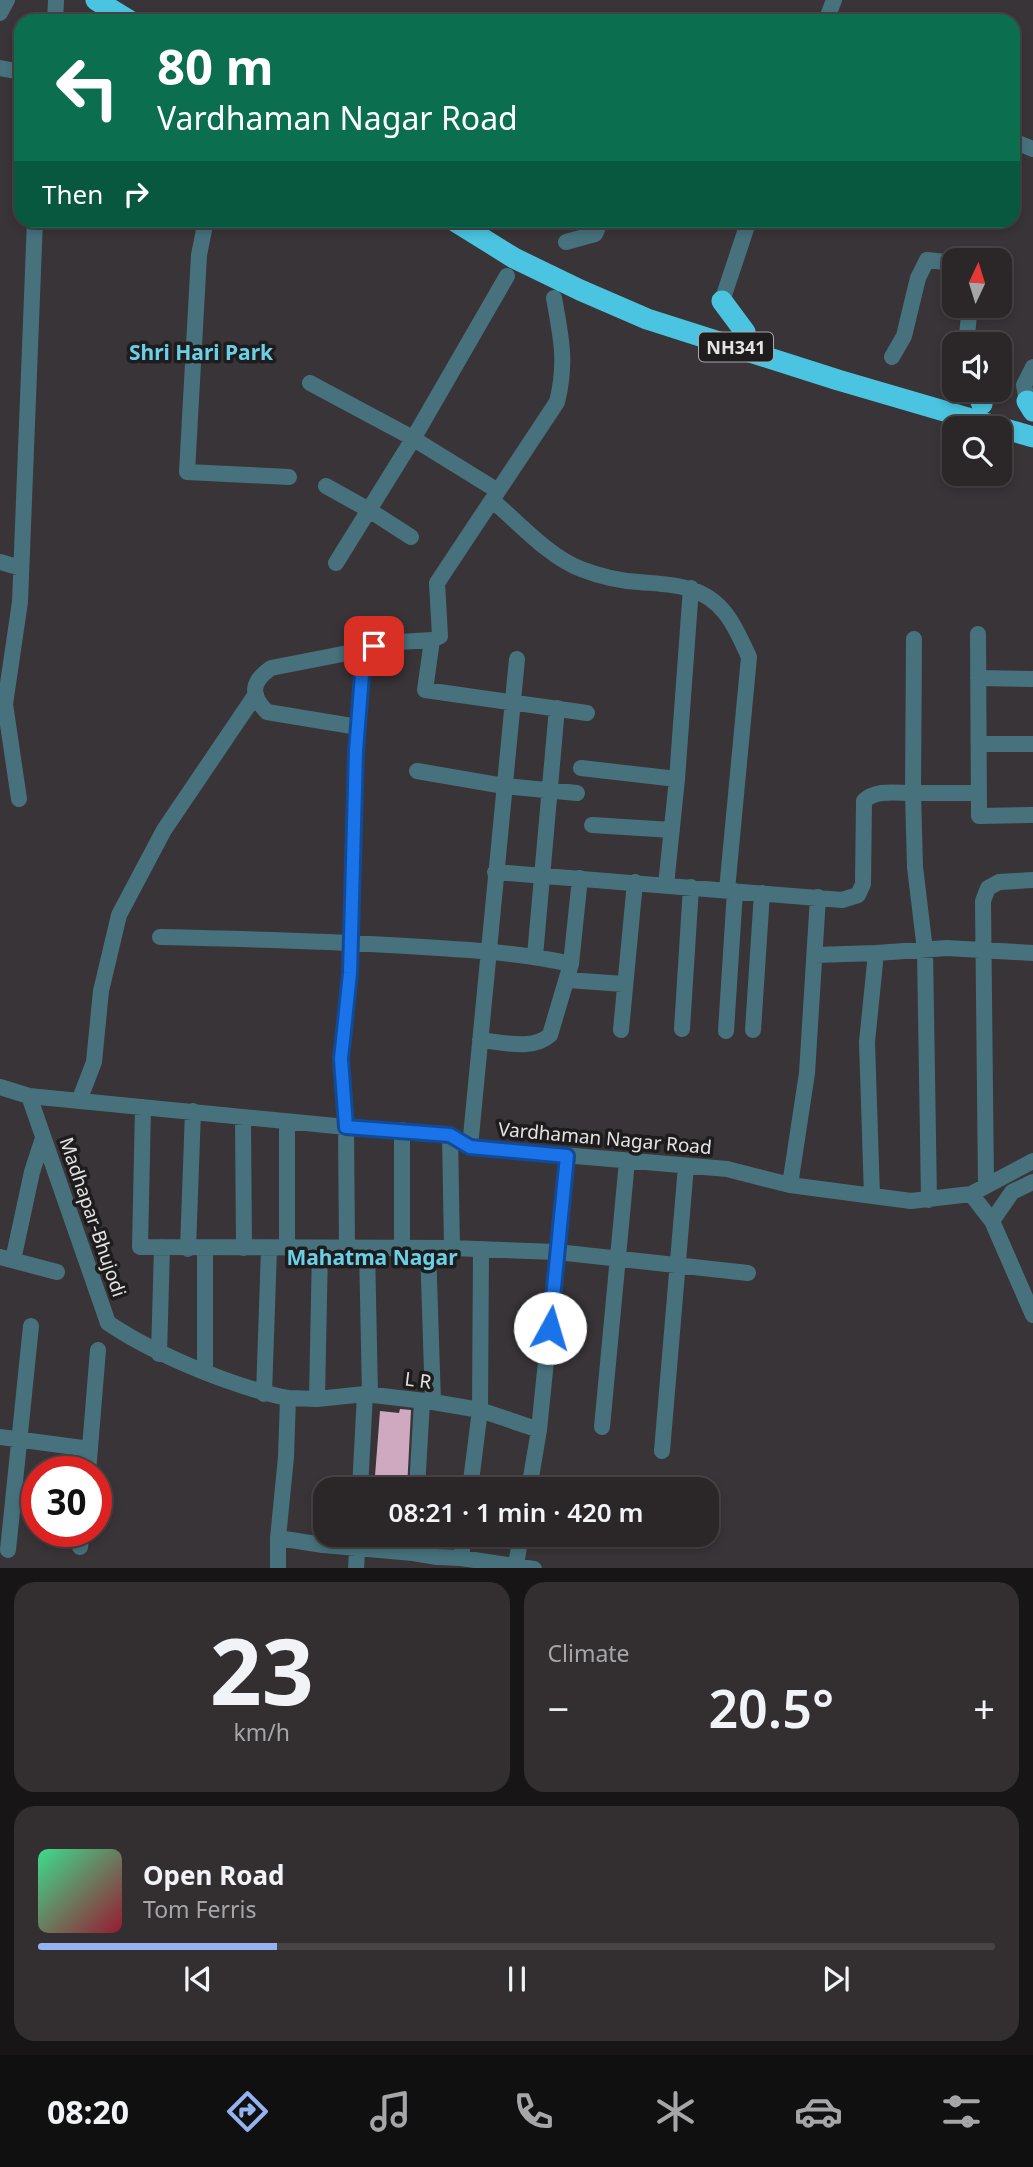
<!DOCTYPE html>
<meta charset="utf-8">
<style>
:root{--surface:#2b2729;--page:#332f31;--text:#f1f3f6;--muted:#a6a5a8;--line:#474446;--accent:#95b2f1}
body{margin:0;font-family:"Noto Sans",sans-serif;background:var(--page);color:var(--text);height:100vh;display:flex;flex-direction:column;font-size:26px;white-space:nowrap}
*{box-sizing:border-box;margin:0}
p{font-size:23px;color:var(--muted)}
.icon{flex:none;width:38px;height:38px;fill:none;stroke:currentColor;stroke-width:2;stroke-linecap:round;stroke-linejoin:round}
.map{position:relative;height:1568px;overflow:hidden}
.drawer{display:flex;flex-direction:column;gap:14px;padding:14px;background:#181517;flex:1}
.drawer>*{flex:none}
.banner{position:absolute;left:14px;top:14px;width:1006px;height:214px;border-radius:21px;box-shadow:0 4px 10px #0003,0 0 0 2px var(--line);background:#0b6e4f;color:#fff;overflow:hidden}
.needle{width:46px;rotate:4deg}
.tools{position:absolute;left:942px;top:248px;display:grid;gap:14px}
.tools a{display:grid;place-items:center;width:70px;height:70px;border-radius:14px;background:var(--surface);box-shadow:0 4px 10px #0003,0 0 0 2px var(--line);font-size:35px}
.speed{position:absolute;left:21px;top:1456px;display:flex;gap:14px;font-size:35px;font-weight:700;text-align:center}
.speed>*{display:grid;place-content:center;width:91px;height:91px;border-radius:50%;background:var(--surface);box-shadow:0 4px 10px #0003,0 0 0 2px var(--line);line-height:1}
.speed .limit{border:10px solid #d22;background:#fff;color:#111}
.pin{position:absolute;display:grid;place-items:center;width:60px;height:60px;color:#fff;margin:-30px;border-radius:14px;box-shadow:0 4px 10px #0006}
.me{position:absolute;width:77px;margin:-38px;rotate:6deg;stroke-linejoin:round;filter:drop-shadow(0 0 5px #0008)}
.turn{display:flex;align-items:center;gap:24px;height:147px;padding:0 28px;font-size:32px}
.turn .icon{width:91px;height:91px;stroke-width:2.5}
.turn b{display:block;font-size:49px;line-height:60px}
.then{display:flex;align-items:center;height:66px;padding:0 28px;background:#0003;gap:14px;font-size:26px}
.big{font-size:52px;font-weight:600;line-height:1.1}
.drawer .tile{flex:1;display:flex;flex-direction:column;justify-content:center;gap:10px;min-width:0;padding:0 24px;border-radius:21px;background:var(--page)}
.drawer .dial{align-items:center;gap:0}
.dial b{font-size:91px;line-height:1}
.song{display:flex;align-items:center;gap:21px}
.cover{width:84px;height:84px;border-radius:10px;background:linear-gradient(135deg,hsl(150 70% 55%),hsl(350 70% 35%))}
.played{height:7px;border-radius:4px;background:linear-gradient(90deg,var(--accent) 25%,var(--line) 25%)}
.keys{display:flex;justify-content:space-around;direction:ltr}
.heat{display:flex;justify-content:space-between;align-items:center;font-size:38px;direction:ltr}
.drawer .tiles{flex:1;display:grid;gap:14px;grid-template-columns:1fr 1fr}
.tile:last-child{grid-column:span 2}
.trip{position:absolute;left:313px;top:1477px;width:406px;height:70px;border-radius:21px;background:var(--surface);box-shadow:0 4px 10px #0003,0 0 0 2px var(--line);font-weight:600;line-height:70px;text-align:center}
.dock{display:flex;height:112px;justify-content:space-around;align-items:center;background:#111010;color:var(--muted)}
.dock .icon{width:49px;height:49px}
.dock .selected{color:var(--accent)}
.dock b{font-size:32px;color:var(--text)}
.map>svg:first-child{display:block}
</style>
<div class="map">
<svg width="1033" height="1569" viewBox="0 0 1033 1569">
<rect width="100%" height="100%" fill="#393437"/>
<path fill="#cfa9bf" d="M 400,1409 L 411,1410 L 407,1489 L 374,1489 L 380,1411 L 399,1413 Z"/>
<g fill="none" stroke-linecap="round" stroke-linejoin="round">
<path stroke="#47727d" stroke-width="16" d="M 0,13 L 7,0
M 55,21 L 56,0
M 826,21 L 834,0
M 0,68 L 21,72
M 1013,141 L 1033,149
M 206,220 L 199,255 L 187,472 L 289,477
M 566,242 L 595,234 L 601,220
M 554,298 C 561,337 567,362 557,402 L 437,583 L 440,636 L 432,640 L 425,690 L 587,713
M 722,301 L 749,220
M 966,345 L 970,306
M 892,357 L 904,336 L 918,278 L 927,260 L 954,263
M 310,383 L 409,436 L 498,491
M 1027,401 L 1024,385 L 1033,367
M 326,486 L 369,510 L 411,537
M 492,500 C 518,522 549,557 581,569 C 599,576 619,581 639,582 C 672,585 703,584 726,614 C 736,627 742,642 749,657 L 727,890
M 0,562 L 21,568
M 336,563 L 413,439 L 507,276
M 978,634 L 979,816 L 1033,815
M 978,678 L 1033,679
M 358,727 L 267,712 C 250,695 251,682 271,668 L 368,649
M 979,744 L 1033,744
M 581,768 L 677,779
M 417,771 L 504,786 L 577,793
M 19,799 L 5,704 L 20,602 L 35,220
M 592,825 L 672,830
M 495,872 L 842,900 L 858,895 L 863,884 L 864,801 C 876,789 896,793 913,793 L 914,639
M 666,885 L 677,779 L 691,588
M 160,937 C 248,939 335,941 423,947 C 473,950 522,953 571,964
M 815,955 L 876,953 L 947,948 L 1033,953
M 535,956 L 557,708
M 568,980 L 624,984
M 682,1029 L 691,887
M 621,1030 L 635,882
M 753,1030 L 762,893
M 726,1031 L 735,891
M 480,1040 C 501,1042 533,1051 550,1035 L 571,964 L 580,878
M 0,1087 L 29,1096 L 346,1127 L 450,1135 L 470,1147 L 727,1169 L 790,1185 L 911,1201 L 971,1194 L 1033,1161
M 29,1096 L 108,1323 C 144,1347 180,1363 220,1378 C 243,1386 264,1394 288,1398 L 286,1457 L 278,1538 L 278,1569
M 79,1101 L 94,1062 L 101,991 L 119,915 L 164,830 L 256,694
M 143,1107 L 140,1247 L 452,1248 L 557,1252 L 748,1273
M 243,1117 L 244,1248
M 450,1135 L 452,1248
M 470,1147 L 517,659
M 790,1185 L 807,1073 L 818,897
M 986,1186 L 983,901 L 988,888 L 999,882 L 1033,880
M 971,1194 L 992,1221 L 1033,1315
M 872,1196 L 867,1042 L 876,953
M 929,1200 L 925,950 L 915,867 L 913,793 L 979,793
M 992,1221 L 1012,1192 L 1033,1182
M 205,1248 L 205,1372
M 287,1248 L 287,1122
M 347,1248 L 346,1127 L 341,1059 L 350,973 L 356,751 L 363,662 L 368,649 L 382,643 L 432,640
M 367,1248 L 370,1395
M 402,1248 L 402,1130
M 428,1248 L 433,1402
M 188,1249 L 193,1111
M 0,1257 L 57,1272
M 13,1260 L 32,1172 L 43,1138
M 159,1354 L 162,1247
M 264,1394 L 269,1249
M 288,1398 L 317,1399 L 365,1394 L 433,1402 L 480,1410 L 539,1430
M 317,1399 L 320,1249
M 602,1427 L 627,1161
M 0,1437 L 90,1449
M 662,1451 L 686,1166
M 88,1472 L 98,1350
M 360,1489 L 365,1394
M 417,1489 L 422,1401
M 470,1489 L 480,1410 L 481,1249
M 529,1489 L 539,1430 L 567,1155
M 278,1538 L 323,1545 L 413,1553 L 437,1557 L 461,1558 L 534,1569
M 80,1547 L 82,1531
M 8,1550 L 31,1326
M 461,1558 L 464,1535
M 516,1565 L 521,1535
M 356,1569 L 358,1535"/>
<path stroke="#4ac4e0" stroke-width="21" d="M 96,0 L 130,21
M 453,220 L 514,258 L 580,290 L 647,319 L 838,380 L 1033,437
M 722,301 L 745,332
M 976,390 L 982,404
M 1027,401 L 1033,411"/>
</g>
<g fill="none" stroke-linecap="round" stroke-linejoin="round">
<defs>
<path id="route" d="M 374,646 L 368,649 L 363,662 L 356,751 L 350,973 L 341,1059 L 346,1127 L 450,1135 L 470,1147 L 567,1156 L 550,1328"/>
</defs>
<use href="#route" stroke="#114b97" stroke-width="18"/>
<use href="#route" stroke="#1a73e8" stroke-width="12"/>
</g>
<g text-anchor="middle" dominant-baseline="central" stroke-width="7" stroke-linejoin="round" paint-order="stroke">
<rect fill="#1e1c1d" stroke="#a9a7a8" stroke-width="2" x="699" y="332.5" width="74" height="29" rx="5"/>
<g font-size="18" font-weight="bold" fill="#e5e2e3">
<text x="736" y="347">NH341</text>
</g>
<g font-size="19" fill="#e5e2e3" stroke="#1e1c1d">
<text transform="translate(605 1138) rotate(5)">Vardhaman Nagar Road</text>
<text transform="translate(93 1217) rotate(71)">Madhapar-Bhujodi</text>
<text transform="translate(418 1380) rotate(7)">L R</text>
</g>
<g font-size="21" font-weight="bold" fill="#6acfe7" stroke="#1e1c1d">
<text x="201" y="352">Shri Hari Park</text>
<text x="372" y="1257">Mahatma Nagar</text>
</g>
</g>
</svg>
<div class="tools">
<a><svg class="needle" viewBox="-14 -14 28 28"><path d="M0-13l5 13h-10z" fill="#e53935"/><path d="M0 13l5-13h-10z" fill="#a6a5a8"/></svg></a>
<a><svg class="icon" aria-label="sound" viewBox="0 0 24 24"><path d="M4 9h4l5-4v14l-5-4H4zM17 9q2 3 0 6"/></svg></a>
<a><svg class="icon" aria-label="search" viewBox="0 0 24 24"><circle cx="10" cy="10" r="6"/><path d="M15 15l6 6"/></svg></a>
</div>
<div class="speed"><div class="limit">30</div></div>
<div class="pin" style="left:374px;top:646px;background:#d93025"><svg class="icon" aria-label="arrive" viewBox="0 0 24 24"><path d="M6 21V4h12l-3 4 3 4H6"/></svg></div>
<svg class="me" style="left:550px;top:1328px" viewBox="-20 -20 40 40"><circle r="19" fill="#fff"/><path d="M0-13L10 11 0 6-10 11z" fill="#1a73e8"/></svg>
<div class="trip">08:21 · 1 min · 420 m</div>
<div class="banner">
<div class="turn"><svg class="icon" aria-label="left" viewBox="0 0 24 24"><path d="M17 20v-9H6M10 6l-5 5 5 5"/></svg><div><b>80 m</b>Vardhaman Nagar Road</div></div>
<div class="then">Then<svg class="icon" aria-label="right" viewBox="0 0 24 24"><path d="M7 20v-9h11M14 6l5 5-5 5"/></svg></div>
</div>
</div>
<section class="drawer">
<div class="tiles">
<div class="tile dial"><b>23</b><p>km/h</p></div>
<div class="tile"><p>Climate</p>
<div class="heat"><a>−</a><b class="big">20.5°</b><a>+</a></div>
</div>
<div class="tile">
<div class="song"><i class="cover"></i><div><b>Open Road</b><p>Tom Ferris</p></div></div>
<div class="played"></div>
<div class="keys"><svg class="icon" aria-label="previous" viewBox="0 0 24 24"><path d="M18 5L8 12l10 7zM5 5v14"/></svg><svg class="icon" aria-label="pause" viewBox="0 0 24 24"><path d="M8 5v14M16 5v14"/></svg><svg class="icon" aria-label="next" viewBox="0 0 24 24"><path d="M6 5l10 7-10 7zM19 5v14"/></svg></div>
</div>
</div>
</section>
<nav class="dock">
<b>08:20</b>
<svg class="icon selected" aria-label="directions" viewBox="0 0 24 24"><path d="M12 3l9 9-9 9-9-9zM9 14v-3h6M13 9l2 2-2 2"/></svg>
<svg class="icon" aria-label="music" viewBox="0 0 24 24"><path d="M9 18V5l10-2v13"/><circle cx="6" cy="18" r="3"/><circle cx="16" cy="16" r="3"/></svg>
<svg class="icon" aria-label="phone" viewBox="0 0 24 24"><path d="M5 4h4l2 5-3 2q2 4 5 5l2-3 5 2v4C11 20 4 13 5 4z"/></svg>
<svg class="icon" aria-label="climate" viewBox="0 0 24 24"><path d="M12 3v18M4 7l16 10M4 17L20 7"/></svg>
<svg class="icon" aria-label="car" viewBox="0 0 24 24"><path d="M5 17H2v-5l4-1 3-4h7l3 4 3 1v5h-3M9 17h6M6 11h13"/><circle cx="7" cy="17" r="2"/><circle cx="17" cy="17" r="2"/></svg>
<svg class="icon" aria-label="filters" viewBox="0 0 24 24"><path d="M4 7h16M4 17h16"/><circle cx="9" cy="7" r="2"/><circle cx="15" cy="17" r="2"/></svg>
</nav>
